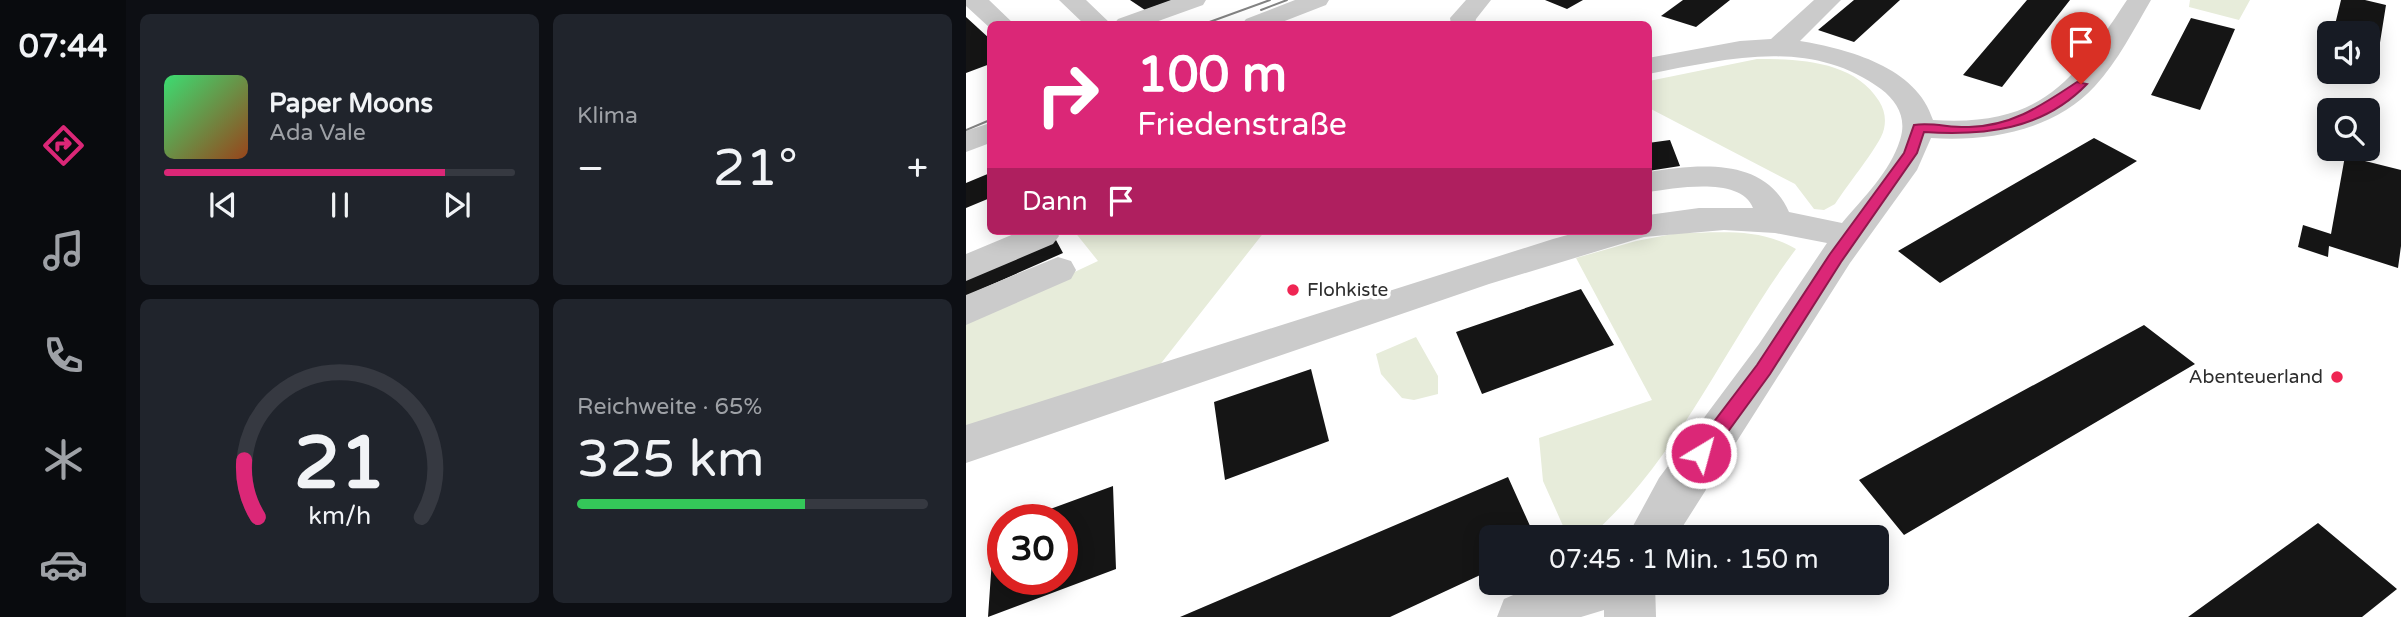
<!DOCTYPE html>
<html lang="de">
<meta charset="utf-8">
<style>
:root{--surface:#171b24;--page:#20242c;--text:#f1f3f6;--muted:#9ea1a6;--line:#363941;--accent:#db2777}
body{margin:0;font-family:"Varela Round",sans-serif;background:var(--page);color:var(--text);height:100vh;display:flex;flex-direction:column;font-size:26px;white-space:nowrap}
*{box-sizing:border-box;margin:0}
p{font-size:23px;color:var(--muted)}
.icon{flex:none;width:38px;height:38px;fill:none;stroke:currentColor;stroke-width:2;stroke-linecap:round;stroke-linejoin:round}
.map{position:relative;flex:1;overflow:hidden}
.panel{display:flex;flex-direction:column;gap:14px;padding:14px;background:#0d0f14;width:840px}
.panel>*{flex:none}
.banner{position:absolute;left:21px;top:21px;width:665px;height:214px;border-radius:10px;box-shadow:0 4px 18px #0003;background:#db2777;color:#fff;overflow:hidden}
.tools{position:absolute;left:1351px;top:21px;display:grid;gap:14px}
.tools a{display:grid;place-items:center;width:63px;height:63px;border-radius:10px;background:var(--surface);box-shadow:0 4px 18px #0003;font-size:35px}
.speed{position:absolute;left:21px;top:504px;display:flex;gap:14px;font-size:35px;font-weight:700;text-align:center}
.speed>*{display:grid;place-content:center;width:91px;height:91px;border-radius:50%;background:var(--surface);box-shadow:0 4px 18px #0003;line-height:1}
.speed .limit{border:10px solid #d22;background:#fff;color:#111}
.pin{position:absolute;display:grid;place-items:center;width:60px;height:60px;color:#fff;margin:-72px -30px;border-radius:50% 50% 50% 0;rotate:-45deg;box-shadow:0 0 7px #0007}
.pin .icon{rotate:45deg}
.me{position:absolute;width:77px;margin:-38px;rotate:37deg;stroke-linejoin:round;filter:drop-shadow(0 0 5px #0008)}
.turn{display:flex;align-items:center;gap:24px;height:147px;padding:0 35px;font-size:32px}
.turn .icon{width:91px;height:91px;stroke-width:2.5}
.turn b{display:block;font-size:49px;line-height:60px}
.then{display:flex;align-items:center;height:66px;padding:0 35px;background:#0003;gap:14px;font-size:26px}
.big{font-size:52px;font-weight:600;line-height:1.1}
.panel .tile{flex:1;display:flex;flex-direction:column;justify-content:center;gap:10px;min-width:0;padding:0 24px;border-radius:10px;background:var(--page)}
.panel .dial{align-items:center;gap:0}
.dial svg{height:182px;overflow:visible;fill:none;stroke:var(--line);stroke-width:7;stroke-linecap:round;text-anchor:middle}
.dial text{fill:var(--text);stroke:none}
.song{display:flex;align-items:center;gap:21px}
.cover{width:84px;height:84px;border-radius:10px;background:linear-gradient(135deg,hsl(140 70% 55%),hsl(20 70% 35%))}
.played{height:7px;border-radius:4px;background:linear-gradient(90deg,var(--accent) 80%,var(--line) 80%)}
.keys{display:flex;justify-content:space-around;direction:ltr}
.heat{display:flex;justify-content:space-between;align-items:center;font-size:38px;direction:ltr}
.charge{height:10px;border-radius:5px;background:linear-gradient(90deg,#34c759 65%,var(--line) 0)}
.panel .tiles{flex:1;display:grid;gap:14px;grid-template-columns:repeat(2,1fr)}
.trip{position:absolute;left:513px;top:525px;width:410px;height:70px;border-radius:10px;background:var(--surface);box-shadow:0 4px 18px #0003;font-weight:600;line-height:70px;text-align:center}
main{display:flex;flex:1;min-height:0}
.tab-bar{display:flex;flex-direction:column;width:126px;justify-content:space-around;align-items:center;background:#090b0e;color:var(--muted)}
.tab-bar .icon{width:49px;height:49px}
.tab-bar .selected{color:var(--accent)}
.tab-bar b{font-size:32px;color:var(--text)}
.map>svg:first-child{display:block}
</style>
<main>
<nav class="tab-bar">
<b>07:44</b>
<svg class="icon selected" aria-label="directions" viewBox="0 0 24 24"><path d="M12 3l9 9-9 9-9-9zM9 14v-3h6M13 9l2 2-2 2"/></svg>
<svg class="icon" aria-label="music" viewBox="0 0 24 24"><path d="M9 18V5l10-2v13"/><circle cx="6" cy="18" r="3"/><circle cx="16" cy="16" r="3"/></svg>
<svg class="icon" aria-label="phone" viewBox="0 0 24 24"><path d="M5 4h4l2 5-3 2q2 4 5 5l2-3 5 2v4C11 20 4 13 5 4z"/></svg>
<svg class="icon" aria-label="climate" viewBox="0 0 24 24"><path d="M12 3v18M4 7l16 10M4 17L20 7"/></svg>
<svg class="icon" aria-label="car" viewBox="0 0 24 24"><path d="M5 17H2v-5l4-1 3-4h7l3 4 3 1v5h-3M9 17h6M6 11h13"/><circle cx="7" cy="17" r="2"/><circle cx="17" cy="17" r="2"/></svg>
</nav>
<section class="panel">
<div class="tiles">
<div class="tile">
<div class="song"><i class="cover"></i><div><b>Paper Moons</b><p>Ada Vale</p></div></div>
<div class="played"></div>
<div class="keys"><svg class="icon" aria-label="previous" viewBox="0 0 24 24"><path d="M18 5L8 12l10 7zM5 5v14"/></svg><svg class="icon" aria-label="pause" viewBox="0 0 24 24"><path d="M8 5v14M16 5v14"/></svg><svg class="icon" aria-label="next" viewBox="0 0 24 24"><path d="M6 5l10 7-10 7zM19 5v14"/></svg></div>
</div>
<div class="tile"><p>Klima</p>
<div class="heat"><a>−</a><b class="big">21°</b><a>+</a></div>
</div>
<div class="tile dial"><svg viewBox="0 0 100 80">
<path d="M14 69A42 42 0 1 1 86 69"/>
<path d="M14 69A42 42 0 0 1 8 44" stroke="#db2777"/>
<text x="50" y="56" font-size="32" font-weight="700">21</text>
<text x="50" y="72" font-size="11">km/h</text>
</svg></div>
<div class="tile"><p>Reichweite · 65%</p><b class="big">325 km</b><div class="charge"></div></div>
</div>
</section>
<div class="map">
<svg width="1435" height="617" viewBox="0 0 1435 617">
<rect width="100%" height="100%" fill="#fff"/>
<path fill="#e7ecda" d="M 1224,0 L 1284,0 L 1273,20 L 1223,7 Z
M 791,59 C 834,59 888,61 913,101 C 920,112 921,125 915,137 C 905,156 882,184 869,204 L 858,210 L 848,209 L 829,184 L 683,108 L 683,81 Z
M 108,231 L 299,231 L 189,371 L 0,432 L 0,323 L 132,261 Z
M 712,233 C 754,233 793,227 830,249 C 760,342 712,461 623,537 L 602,537 L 577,481 L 573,438 L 686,400 L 610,258 L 670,241 Z
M 450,337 L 472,376 L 472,394 L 448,400 L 436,398 L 415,374 L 410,354 Z"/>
<path fill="#151515" d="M 164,0 L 207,0 L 179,10 Z
M 579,0 L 617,0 L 601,9 Z
M 717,0 L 764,0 L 730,27 L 695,16 Z
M 888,0 L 934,0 L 888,42 L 852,30 Z
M 1061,0 L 1104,0 L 1036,87 L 997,75 Z
M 1375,0 L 1399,0 L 1420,5 L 1408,80 L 1381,73 L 1402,72 L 1402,33 L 1367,33 Z
M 0,17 L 24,39 L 24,64 L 0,73 Z
M 1225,18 L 1269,29 L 1234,110 L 1185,95 Z
M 1128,138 L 1171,161 L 974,283 L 932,251 Z
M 704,140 L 714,166 L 682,171 L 682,143 Z
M 1379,156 L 1435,170 L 1435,246 L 1432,268 L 1363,246 L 1362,257 L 1332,247 L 1337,225 L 1365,234 Z
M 24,173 L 24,198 L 0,208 L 0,183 Z
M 90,240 L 97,253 L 0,296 L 0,278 Z
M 615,289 L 648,345 L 516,394 L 490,332 Z
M 1178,325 L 1229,364 L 938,535 L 893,480 Z
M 345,369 L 363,441 L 259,480 L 248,402 Z
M 542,477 L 569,537 L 525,537 L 525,570 L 424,617 L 214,617 Z
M 147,486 L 150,569 L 22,617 L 28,530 L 37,527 L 37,579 L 96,579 L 96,520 L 57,519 Z
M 1352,523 L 1431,589 L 1396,617 L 1222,617 Z"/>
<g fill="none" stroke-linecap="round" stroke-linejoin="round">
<path fill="#cbcbcb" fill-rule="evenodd" d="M 0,0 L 23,0 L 48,24 L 24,24 L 24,28 L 0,6 Z
M 93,0 L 120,0 L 145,24 L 118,24 Z
M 205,0 L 240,0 L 237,5 L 184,24 L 148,24 L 152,19 Z
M 329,0 L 363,0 L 360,5 L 311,24 L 276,24 L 280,19 Z
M 500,0 L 525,0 L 510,19 L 509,24 L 485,24 L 484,18 Z
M 848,0 L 875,0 L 834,41 C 882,49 951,67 967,120 C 1075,127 1107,82 1161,0 L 1185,0 C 1168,29 1152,61 1129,86 C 1089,130 1023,142 965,138 L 951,170 L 884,263 L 710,537 L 661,537 L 693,478 L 793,344 L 861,243 L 809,233 L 758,230 L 678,237 L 523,284 L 0,463 L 0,425 L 587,239 L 616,231 L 682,231 L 682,215 L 733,208 L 787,208 C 775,176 710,188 682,192 L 682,172 C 734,164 799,157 823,212 L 876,223 C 897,198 924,172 934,140 C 941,119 932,102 915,89 C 844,37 761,59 682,74 L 682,58 L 774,41 L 805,39 Z
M 24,123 L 24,143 L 0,152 L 0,131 Z
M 55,231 L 90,231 L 93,236 L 87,244 L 0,281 L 0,254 Z
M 92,257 L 105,261 L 110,270 L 105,279 L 0,325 L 0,295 Z
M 575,583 L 689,583 L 690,617 L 638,617 L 638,610 L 615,617 L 531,617 L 538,599 Z"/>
<path stroke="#838383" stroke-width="2" d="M 295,10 L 321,0
M 238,24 L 304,0
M 0,130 L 24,120"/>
</g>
<path fill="#db2777" stroke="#8e194d" stroke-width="2" d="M 1111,82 L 1121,84 C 1077,130 1018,136 958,132 L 951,153 L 875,262 L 804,374 L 742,459 L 728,459 L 726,453 L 728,448 L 791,365 L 864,254 L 938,153 L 948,125 C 966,122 985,128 1003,127 C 1047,126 1076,105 1111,82 Z"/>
<g fill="#ef2553" stroke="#fff" stroke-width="2.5">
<circle cx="327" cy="290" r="7"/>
<circle cx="1371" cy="377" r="7"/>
</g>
<g text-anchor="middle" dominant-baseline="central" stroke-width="7" stroke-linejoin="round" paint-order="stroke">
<g font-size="19" fill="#2e2e2e" stroke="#fff" text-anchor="start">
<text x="341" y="290">Flohkiste</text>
<text x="1357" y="377" text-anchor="end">Abenteuerland</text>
</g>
</g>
</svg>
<div class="tools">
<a><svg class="icon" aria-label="sound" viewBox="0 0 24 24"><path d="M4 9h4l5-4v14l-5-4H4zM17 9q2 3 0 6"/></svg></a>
<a><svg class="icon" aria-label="search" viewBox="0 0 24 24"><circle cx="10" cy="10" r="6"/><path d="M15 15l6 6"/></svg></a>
</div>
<div class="speed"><div class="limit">30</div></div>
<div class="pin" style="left:1115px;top:84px;background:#d93025"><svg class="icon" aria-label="arrive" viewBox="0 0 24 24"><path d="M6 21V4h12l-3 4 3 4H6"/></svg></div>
<svg class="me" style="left:735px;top:453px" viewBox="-20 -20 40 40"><circle r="17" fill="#db2777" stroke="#fff" stroke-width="3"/><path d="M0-11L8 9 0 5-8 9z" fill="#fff"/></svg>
<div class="trip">07:45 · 1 Min. · 150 m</div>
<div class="banner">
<div class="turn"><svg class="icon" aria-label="right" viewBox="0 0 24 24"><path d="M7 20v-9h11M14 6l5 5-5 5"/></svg><div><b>100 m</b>Friedenstraße</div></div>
<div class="then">Dann<svg class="icon" aria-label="arrive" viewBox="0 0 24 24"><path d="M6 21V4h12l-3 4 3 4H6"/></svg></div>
</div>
</div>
</main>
